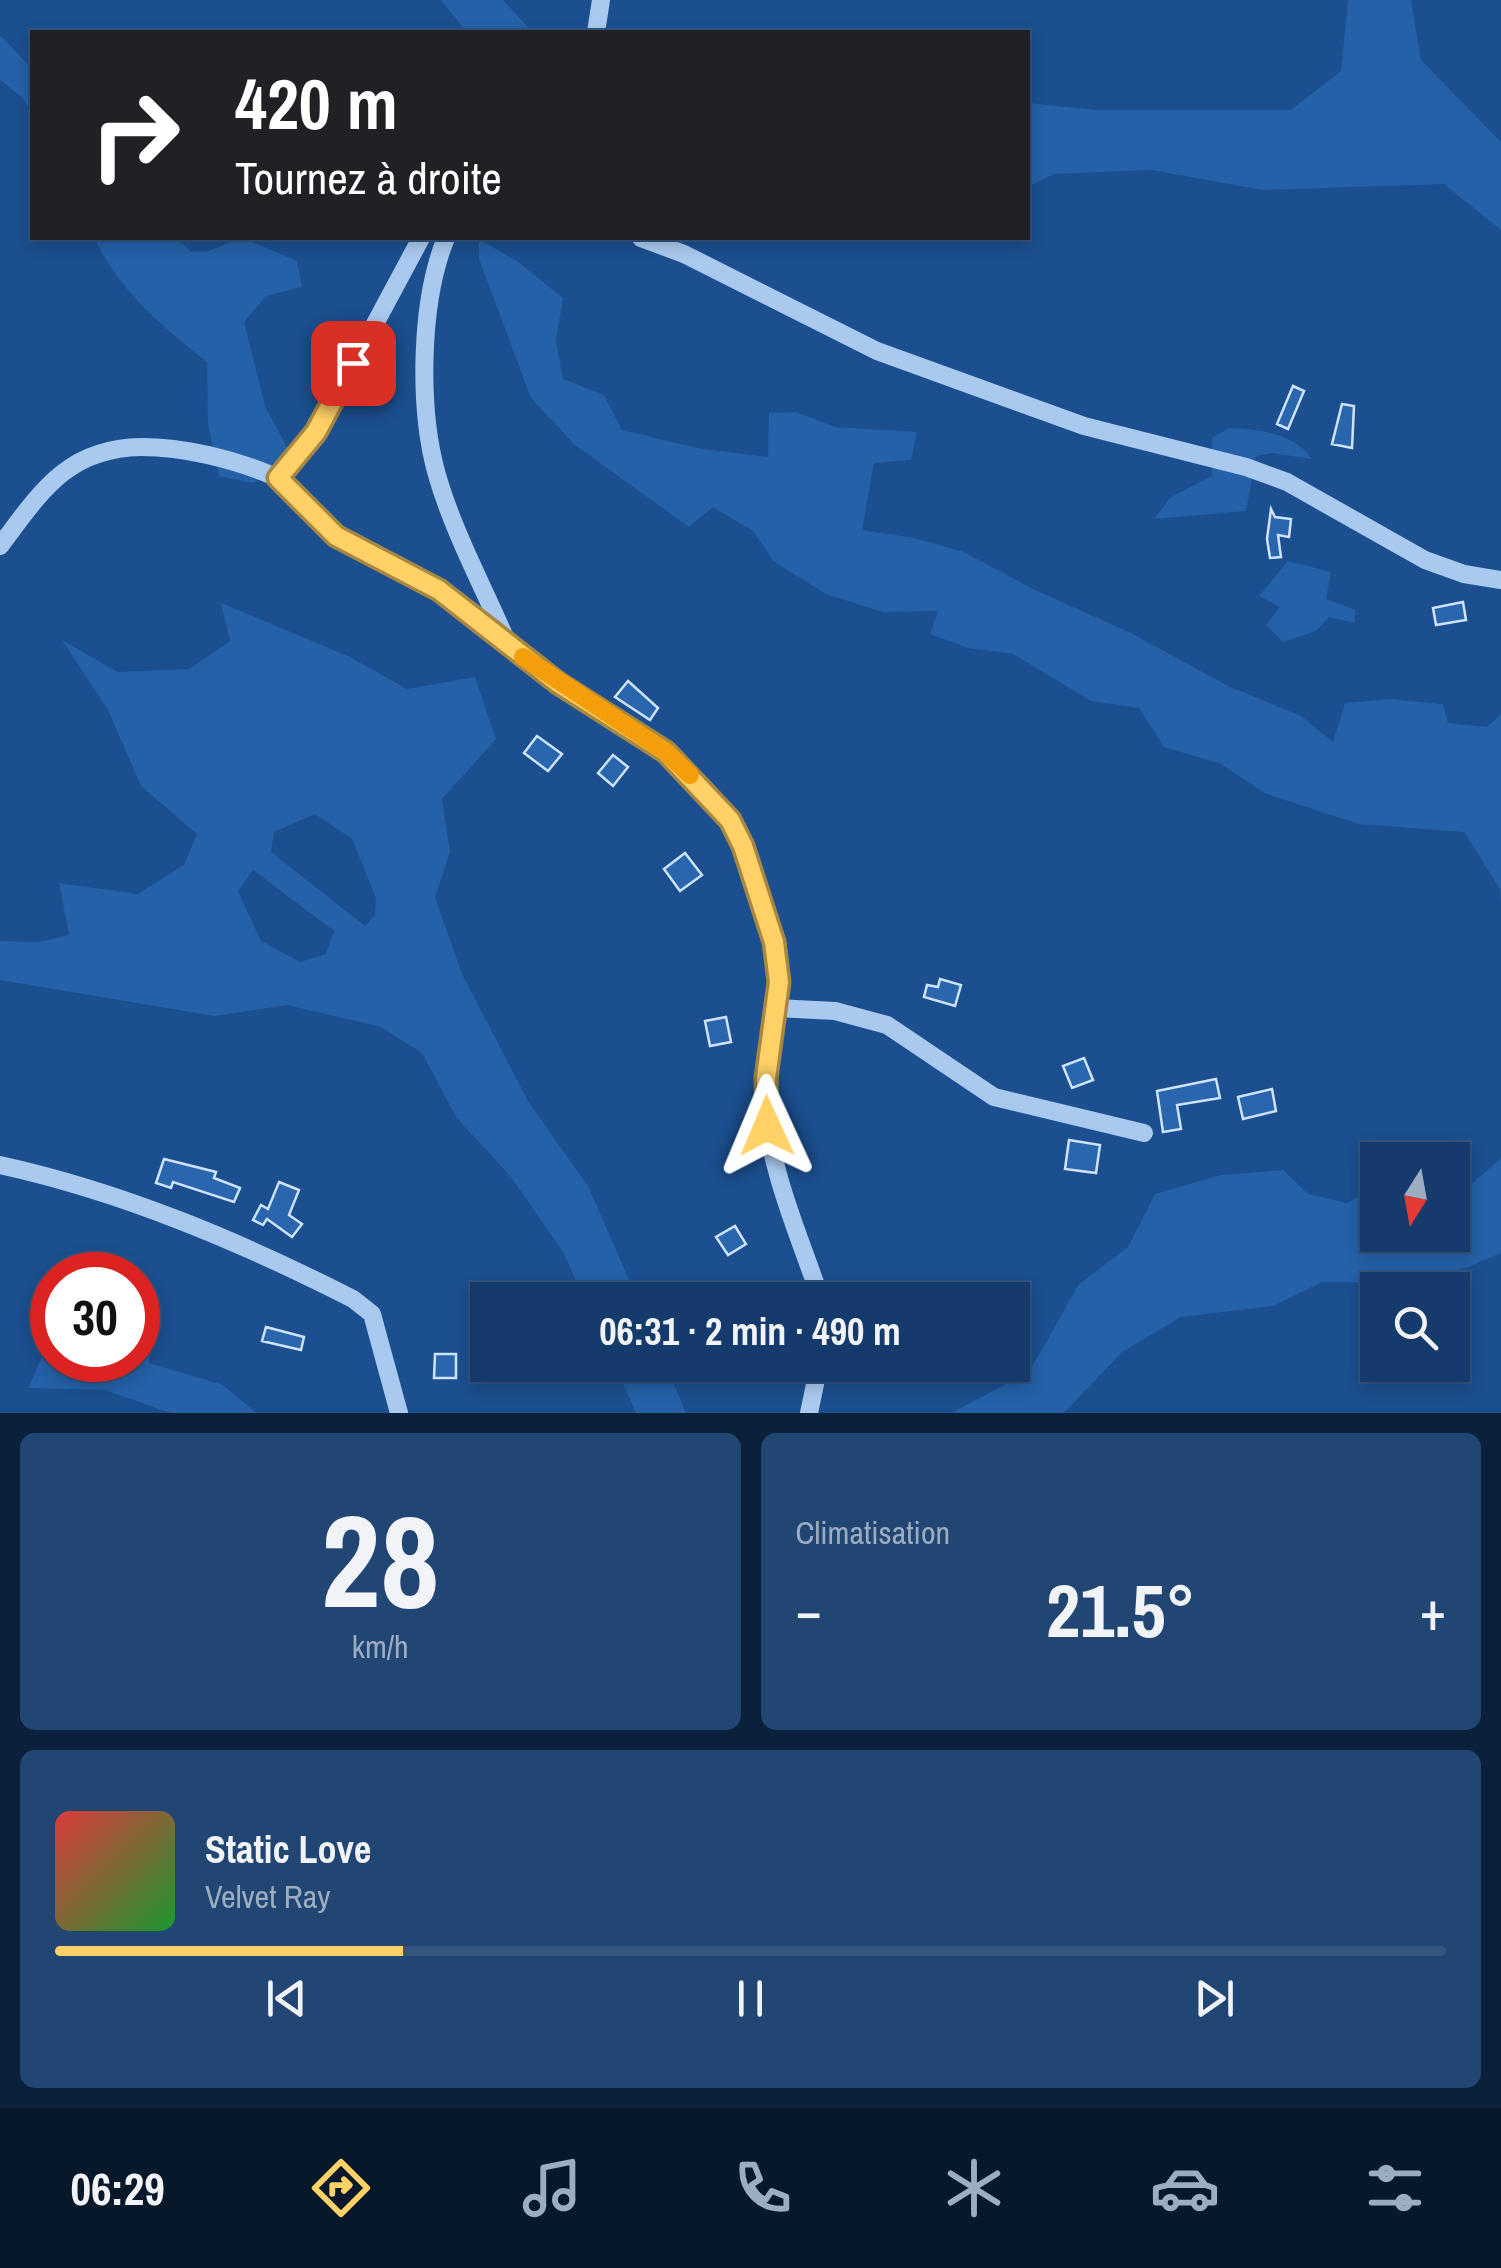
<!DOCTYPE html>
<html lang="fr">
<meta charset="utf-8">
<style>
:root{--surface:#143b6b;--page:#214673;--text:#f1f3f6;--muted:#9dadc1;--line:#33557e;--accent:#ffd166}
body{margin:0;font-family:"Archivo Narrow",sans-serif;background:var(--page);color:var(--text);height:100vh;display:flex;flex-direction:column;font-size:38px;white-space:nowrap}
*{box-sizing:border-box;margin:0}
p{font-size:32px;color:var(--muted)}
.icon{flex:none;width:55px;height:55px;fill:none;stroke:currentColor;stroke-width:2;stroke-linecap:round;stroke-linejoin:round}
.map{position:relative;height:1413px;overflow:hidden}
.sheet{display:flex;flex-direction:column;gap:20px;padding:20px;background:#0b203b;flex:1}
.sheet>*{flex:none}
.hud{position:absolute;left:30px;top:30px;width:1000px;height:210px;border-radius:0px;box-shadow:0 5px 15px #0003,0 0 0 2px var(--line);background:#202124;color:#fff;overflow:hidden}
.needle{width:65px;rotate:191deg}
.buttons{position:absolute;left:1360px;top:1142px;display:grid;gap:20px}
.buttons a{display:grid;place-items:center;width:110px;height:110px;border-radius:0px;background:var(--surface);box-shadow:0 5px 15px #0003,0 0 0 2px var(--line);font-size:50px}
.speed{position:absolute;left:30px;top:1252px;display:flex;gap:20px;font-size:50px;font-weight:700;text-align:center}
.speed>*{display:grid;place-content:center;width:130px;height:130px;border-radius:50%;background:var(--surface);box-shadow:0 5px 15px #0003,0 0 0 2px var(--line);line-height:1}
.speed .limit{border:15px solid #d22;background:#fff;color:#111}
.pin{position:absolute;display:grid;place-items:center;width:85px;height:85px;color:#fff;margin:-42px;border-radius:20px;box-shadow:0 5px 15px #0006}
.me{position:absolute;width:110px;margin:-55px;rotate:359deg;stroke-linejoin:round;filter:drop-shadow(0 0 8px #0008)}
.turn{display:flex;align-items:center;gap:35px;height:210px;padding:0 40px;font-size:45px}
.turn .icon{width:130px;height:130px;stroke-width:2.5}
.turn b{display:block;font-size:70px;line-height:85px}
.big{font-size:75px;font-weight:800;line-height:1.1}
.sheet .widget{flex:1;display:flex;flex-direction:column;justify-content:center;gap:15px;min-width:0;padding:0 35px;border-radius:15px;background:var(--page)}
.sheet .dial{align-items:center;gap:0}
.dial b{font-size:130px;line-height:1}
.song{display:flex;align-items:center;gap:30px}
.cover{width:120px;height:120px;border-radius:15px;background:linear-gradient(135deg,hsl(0 70% 55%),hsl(130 70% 35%))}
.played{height:10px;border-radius:5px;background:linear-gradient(90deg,var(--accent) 25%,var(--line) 25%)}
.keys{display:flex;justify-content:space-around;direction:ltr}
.heat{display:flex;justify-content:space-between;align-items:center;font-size:55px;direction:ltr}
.sheet .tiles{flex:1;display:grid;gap:20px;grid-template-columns:1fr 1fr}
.widget:last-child{grid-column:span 2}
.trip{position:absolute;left:470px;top:1282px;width:560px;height:100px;border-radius:0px;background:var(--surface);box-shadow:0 5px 15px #0003,0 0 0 2px var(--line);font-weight:800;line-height:100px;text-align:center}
.tabs{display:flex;height:160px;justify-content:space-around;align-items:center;background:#08182b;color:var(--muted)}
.tabs .icon{width:70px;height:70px}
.tabs .on{color:var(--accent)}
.tabs b{font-size:45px;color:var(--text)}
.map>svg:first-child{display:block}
</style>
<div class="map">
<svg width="1501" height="1413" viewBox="0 0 1501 1413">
<rect width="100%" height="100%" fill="#1b4f8f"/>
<path fill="#2461a8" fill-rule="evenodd" d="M 441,0 L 503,0 L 528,27 L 528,32 L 467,32 Z
M 1348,0 L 1411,0 L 1421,60 L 1501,142 L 1501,230 L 1444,184 L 1262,190 L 1152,170 L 1054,174 L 1028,187 L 1028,103 L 1097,110 L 1291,110 L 1341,71 Z
M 0,35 L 32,69 L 32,115 L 23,98 L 0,80 Z
M 94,238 L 177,238 L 191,252 L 208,251 L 243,238 L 297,261 L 302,287 L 266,296 L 244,322 L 265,406 L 288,449 L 254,483 L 219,476 L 208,424 L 207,362 C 161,326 120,291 94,238 Z
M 479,239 L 518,262 L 563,298 L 556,341 L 563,379 L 604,395 L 622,430 L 702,449 L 768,457 L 769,413 L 796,412 L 835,427 L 917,432 L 911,460 L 874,463 L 862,530 L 915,538 L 964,552 L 1035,590 L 1131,633 L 1228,686 L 1301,716 L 1333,742 L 1345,703 L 1389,699 L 1443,704 L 1448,723 L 1487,727 L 1501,714 L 1501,903 L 1500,889 L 1464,832 L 1359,824 L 1264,793 L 1221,764 L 1164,747 L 1139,708 L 1091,701 L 1013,654 L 968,648 L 930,634 L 938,611 L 883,612 L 826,594 L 773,561 L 753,531 L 713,507 L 689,527 L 575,445 L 531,398 L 479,259 Z
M 1229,428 C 1258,429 1294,433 1312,459 L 1271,453 L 1256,456 L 1246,511 L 1154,519 L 1171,497 L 1212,476 L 1212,438 Z
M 1288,561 L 1331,572 L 1326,599 L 1356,610 L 1354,623 L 1329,617 L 1316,631 L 1283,642 L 1266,625 L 1280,607 L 1259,596 Z
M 221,603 L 348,656 L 407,689 L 475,677 L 496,739 L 442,799 L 450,852 L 435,897 L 462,974 L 528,1101 L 588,1186 L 638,1300 L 585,1300 L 563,1252 L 511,1177 L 456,1117 L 422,1053 L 381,1027 L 287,1005 L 214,1016 L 0,980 L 0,941 L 39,942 L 69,935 L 59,883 L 138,894 L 184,865 L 197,834 L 141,786 L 108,710 L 62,640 L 118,672 L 189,669 L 230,641 ZM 315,814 L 352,839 L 376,898 L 375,915 L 365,926 L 271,852 L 274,832 ZM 253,870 L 334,931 L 326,954 L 300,962 L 261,941 L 238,891 Z
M 1501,1158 L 1501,1253 L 1468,1267 L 1408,1283 L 1322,1282 L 1273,1306 L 1181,1317 L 1122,1352 L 1064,1413 L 951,1413 L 1029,1372 L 1079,1284 L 1128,1247 L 1155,1194 L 1221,1175 L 1283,1170 L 1308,1194 L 1347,1203 L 1377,1186 L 1378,1235 L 1452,1235 L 1453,1188 L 1464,1191 Z
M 149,1325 L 149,1363 L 223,1385 L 256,1413 L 171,1413 L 105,1390 L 28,1388 L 49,1341 L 52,1340 L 52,1360 L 138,1360 L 138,1326 Z
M 615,1365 L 666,1365 L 686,1413 L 636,1413 Z"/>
<path fill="#2a66ad" stroke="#cfe3fa" stroke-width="2.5" d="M 1293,386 L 1304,391 L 1288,429 L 1277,424 Z
M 1342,404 L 1354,406 L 1352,448 L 1332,444 Z
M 1271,509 L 1275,517 L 1291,519 L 1289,537 L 1278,535 L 1281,557 L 1270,558 L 1267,539 Z
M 1463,602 L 1466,620 L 1436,625 L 1433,608 Z
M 628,681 L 658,708 L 650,720 L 615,697 Z
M 537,736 L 562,754 L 548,771 L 524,753 Z
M 613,755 L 628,767 L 613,786 L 598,773 Z
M 685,853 L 702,875 L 680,891 L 664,869 Z
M 940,979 L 961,985 L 955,1006 L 924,997 L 927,985 L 938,987 Z
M 726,1017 L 731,1042 L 710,1046 L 705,1021 Z
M 1084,1058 L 1093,1080 L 1072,1088 L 1063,1066 Z
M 1216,1079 L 1220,1098 L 1177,1105 L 1181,1129 L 1163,1132 L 1157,1091 Z
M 1272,1089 L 1276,1111 L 1243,1119 L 1238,1097 Z
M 1069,1140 L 1100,1145 L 1096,1173 L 1065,1169 Z
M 164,1159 L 216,1172 L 214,1178 L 240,1188 L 234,1202 L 173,1182 L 171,1188 L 156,1183 Z
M 279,1182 L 299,1190 L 289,1215 L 302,1224 L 292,1237 L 267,1219 L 263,1225 L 253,1220 L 261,1205 L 268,1209 Z
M 735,1226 L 746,1244 L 728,1255 L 716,1237 Z
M 266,1327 L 304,1337 L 301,1350 L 262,1341 Z
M 435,1354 L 456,1354 L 456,1378 L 434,1378 Z"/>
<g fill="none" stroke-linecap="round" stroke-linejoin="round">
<path stroke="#a9c9ee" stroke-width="18" d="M 596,32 L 601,0
M 446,238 C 420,301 418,408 437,475 C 453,531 483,586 506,640
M 641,238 L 684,254 L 877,351 L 1084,426 L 1246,467 L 1287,482 L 1425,560 L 1464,574 L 1501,580
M 278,478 L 317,432 L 421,238
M 0,546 C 40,493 67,448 141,447 C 184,447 234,459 273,476 C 298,487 310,519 333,534 C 366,556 405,569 440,590 C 479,615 515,650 553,679 C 620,729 708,763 743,846 C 760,886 780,940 779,984 C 777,1024 762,1064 765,1104 C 770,1172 800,1237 821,1300
M 776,1008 L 835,1011 L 887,1025 L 994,1097 L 1144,1133
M 0,1165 C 123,1192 241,1242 353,1299 L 372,1314 L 399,1413
M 809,1413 L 819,1365"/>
</g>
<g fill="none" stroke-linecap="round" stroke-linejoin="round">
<defs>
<path id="route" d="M 353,363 L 316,432 L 278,478 L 336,536 L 439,590 L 558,683 L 666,752 L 730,820 L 743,846 L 774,942 L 779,982 L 766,1078 L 767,1126"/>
</defs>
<use href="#route" stroke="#a68842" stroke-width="25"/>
<use href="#route" stroke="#ffd166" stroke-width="18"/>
<path stroke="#f59e0b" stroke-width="18" d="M 523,657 L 666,752 L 690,775"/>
</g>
</svg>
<div class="buttons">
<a><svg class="needle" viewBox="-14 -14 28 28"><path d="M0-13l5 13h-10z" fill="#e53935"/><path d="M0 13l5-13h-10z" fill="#9dadc1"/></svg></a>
<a><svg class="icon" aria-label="search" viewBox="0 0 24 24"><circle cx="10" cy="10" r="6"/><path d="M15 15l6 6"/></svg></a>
</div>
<div class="speed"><div class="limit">30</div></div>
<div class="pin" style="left:353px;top:363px;background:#d93025"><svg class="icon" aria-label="arrive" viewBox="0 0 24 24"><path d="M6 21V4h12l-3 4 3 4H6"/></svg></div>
<svg class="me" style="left:767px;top:1126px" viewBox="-20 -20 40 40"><path d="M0-17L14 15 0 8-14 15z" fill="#ffd166" stroke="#fff" stroke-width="4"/></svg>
<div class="trip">06:31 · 2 min · 490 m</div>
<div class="hud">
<div class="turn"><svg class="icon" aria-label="right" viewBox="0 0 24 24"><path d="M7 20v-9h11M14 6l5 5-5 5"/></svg><div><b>420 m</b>Tournez à droite</div></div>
</div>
</div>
<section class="sheet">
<div class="tiles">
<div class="widget dial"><b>28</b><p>km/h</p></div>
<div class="widget"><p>Climatisation</p>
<div class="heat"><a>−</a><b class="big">21.5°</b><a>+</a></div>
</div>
<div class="widget">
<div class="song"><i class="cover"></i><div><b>Static Love</b><p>Velvet Ray</p></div></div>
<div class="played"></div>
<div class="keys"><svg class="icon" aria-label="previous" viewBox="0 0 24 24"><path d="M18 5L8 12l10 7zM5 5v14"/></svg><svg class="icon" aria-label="pause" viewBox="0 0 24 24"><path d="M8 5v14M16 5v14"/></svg><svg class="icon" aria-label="next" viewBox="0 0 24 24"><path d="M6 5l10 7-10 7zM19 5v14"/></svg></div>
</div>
</div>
</section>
<nav class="tabs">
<b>06:29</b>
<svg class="icon on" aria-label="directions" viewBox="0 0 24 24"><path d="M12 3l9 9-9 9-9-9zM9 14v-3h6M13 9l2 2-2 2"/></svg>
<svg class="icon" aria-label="music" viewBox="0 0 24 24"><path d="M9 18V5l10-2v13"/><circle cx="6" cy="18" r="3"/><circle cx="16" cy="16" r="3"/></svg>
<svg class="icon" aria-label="phone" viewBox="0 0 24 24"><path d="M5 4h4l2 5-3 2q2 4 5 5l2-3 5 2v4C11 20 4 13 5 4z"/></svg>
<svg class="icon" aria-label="climate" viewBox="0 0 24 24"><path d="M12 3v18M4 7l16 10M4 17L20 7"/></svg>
<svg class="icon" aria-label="car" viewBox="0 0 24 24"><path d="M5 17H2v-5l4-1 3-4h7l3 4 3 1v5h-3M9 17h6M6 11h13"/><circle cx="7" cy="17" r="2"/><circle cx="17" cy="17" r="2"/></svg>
<svg class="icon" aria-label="filters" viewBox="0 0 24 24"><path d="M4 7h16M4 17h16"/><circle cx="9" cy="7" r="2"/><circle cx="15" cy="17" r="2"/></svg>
</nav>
